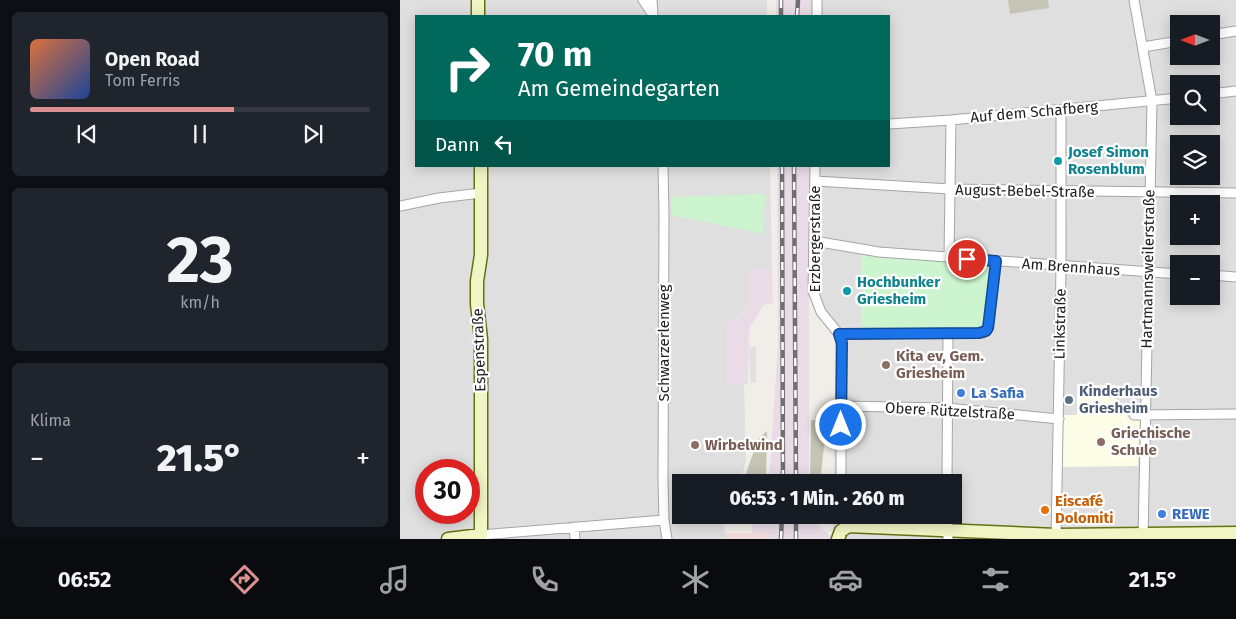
<!DOCTYPE html>
<html lang="de">
<meta charset="utf-8">
<style>
:root{--surface:#171b24;--page:#20242c;--text:#f1f3f6;--muted:#9ea1a6;--line:#363941;--accent:#da9091}
body{margin:0;font-family:"Fira Sans",sans-serif;background:var(--page);color:var(--text);height:100vh;display:flex;flex-direction:column;font-size:19px;white-space:nowrap}
*{box-sizing:border-box;margin:0}
p{font-size:16px;color:var(--muted)}
.icon{flex:none;width:28px;height:28px;fill:none;stroke:currentColor;stroke-width:2;stroke-linecap:round;stroke-linejoin:round}
.map{position:relative;flex:1;overflow:hidden}
.sheet{display:flex;flex-direction:column;gap:12px;padding:12px;background:#0d0f14;width:400px}
.sheet>*{flex:none}
.guide{position:absolute;left:15px;top:15px;width:475px;height:152px;border-radius:0px;box-shadow:0 2px 12px #0003;background:#00695c;color:#fff;overflow:hidden}
.needle{width:32px;rotate:270deg}
.buttons{position:absolute;left:770px;top:15px;display:grid;gap:10px}
.buttons a{display:grid;place-items:center;width:50px;height:50px;border-radius:0px;background:var(--surface);box-shadow:0 2px 12px #0003;font-size:25px}
.speed{position:absolute;left:15px;top:459px;display:flex;gap:10px;font-size:25px;font-weight:700;text-align:center}
.speed>*{display:grid;place-content:center;width:65px;height:65px;border-radius:50%;background:var(--surface);box-shadow:0 2px 12px #0003;line-height:1}
.speed .limit{border:8px solid #d22;background:#fff;color:#111}
.pin{position:absolute;display:grid;place-items:center;width:42px;height:42px;color:#fff;margin:-21px;border:2px solid #fff;border-radius:50%;box-shadow:0 1px 5px #0007}
.me{position:absolute;width:55px;margin:-28px;rotate:0deg;stroke-linejoin:round;filter:drop-shadow(0 0 4px #0008)}
.turn{display:flex;align-items:center;gap:18px;height:105px;padding:0 20px;font-size:22px}
.turn .icon{width:65px;height:65px;stroke-width:2.5}
.turn b{display:block;font-size:35px;line-height:42px}
.then{display:flex;align-items:center;height:48px;padding:0 20px;background:#0003;gap:10px;font-size:19px}
.big{font-size:38px;font-weight:800;line-height:1.1}
.sheet .widget{flex:1;display:flex;flex-direction:column;justify-content:center;gap:8px;min-width:0;padding:0 18px;border-radius:8px;background:var(--page)}
.sheet .dial{align-items:center;gap:0}
.dial b{font-size:65px;line-height:1}
.song{display:flex;align-items:center;gap:15px}
.cover{width:60px;height:60px;border-radius:8px;background:linear-gradient(135deg,hsl(20 70% 55%),hsl(220 70% 35%))}
.played{height:5px;border-radius:2px;background:linear-gradient(90deg,var(--accent) 60%,var(--line) 60%)}
.keys{display:flex;justify-content:space-around;direction:ltr}
.heat{display:flex;justify-content:space-between;align-items:center;font-size:28px;direction:ltr}
.trip{position:absolute;left:272px;top:474px;width:290px;height:50px;border-radius:0px;background:var(--surface);box-shadow:0 2px 12px #0003;font-weight:800;line-height:50px;text-align:center}
.tabs{display:flex;height:80px;justify-content:space-around;align-items:center;background:#090b0e;color:var(--muted)}
.tabs .icon{width:35px;height:35px}
.tabs .active{color:var(--accent)}
.tabs b{font-size:22px;color:var(--text)}
main{display:flex;flex:1;min-height:0}
.map>svg:first-child{display:block}
</style>
<main>
<section class="sheet">
<div class="widget">
<div class="song"><i class="cover"></i><div><b>Open Road</b><p>Tom Ferris</p></div></div>
<div class="played"></div>
<div class="keys"><svg class="icon" aria-label="previous" viewBox="0 0 24 24"><path d="M18 5L8 12l10 7zM5 5v14"/></svg><svg class="icon" aria-label="pause" viewBox="0 0 24 24"><path d="M8 5v14M16 5v14"/></svg><svg class="icon" aria-label="next" viewBox="0 0 24 24"><path d="M6 5l10 7-10 7zM19 5v14"/></svg></div>
</div>
<div class="widget dial"><b>23</b><p>km/h</p></div>
<div class="widget"><p>Klima</p>
<div class="heat"><a>−</a><b class="big">21.5°</b><a>+</a></div>
</div>
</section>
<div class="map">
<svg width="836" height="539" viewBox="0 0 836 539">
<rect width="100%" height="100%" fill="#f1eee9"/>
<path fill="#dfdfdf" fill-rule="evenodd" d="M 0,0 L 367,0 L 367,16 L 16,16 L 16,166 L 370,166 L 372,268 L 349,268 L 349,304 L 346,310 L 333,320 L 326,385 L 344,384 L 346,461 L 340,482 L 281,482 L 281,515 L 324,515 L 325,539 L 0,539 ZM 26,470 L 69,470 L 69,512 L 26,512 Z
M 409,0 L 836,0 L 836,539 L 433,539 L 433,515 L 554,515 L 554,482 L 434,482 L 436,341 L 409,286 L 409,166 L 489,166 L 489,16 L 409,16 ZM 779,24 L 811,24 L 811,56 L 779,56 ZM 779,84 L 811,84 L 811,116 L 779,116 ZM 779,144 L 811,144 L 811,176 L 779,176 ZM 779,204 L 811,204 L 811,236 L 779,236 ZM 779,264 L 811,264 L 811,296 L 779,296 Z"/>
<path fill="#efdcdb" d="M 325,533 L 367,533 L 368,539 L 325,539 Z"/>
<path fill="#e9dce7" d="M 376,0 L 409,0 L 409,16 L 376,16 Z
M 377,166 L 409,166 L 409,482 L 353,482 L 353,479 L 369,479 L 378,346 Z
M 349,268 L 372,268 L 373,303 L 364,305 L 349,328 L 348,384 L 326,385 L 326,323 L 337,318 L 348,307 Z
M 352,515 L 414,515 L 417,524 L 433,539 L 368,539 L 367,533 L 352,533 Z"/>
<path fill="#fcfce7" d="M 677,385 L 716,385 L 716,410 L 727,410 L 727,417 L 740,418 L 738,466 L 662,467 L 663,415 L 677,415 Z"/>
<path fill="#c5c5b5" d="M 608,0 L 648,0 L 649,8 L 610,14 Z
M 411,420 L 427,421 L 420,482 L 410,482 Z
M 367,431 L 366,482 L 343,482 L 358,439 Z"/>
<path fill="#ccf5cf" d="M 365,194 L 363,234 L 272,215 L 271,197 Z
M 461,255 L 589,265 L 584,325 L 578,330 L 461,327 Z"/>
<path fill="#e1e1e1" d="M 349,347 L 356,347 L 356,383 L 350,383 Z"/>
<g fill="none" stroke-linecap="round" stroke-linejoin="round">
<defs>
<path id="street" d="M 243,0 L 253,15 L 252,0
M 734,0 L 752,101 L 743,539
M 417,16 L 417,0
M 811,35 L 836,31
M 743,47 L 779,41
M 811,94 L 836,91
M 489,124 L 551,120 L 779,98
M 263,166 L 264,213 L 263,480 L 264,520 L 267,539
M 415,166 L 413,291 L 421,312 L 439,334 L 441,343 L 441,482
M 415,181 L 550,189 L 836,193
M 0,206 L 39,198 L 81,193
M 414,241 L 479,252 L 779,274
M 549,258 L 551,120
M 811,275 L 836,277
M 439,334 L 583,333 L 589,325 L 596,261
M 441,406 L 547,408 L 659,419
M 734,415 L 836,414
M 547,482 L 548,333
M 547,515 L 548,539
M 174,527 L 175,539
M 81,539 L 81,535 L 264,520
M 656,539 L 661,267 L 661,110"/>
<path id="secondary" d="M 78,0 L 78,16
M 48,539 L 81,535 L 81,339 L 77,304 L 77,281 L 81,255 L 81,166
M 438,539 L 441,531 L 448,526 L 656,535 L 836,533"/>
</defs>
<use href="#street" stroke="#a5a5a5" stroke-width="11"/>
<use href="#secondary" stroke="#657011" stroke-width="15"/>
<use href="#street" stroke="#fff" stroke-width="9"/>
<use href="#secondary" stroke="#f1f4c4" stroke-width="12"/>
<defs>
<path id="rail" d="M 381,0 L 381,16
M 397,16 L 398,0
M 382,166 L 383,482
M 394,166 L 396,482
M 396,515 L 396,539
M 381,539 L 382,515"/>
</defs>
<use href="#rail" stroke="#6f6f6f" stroke-width="4.5"/>
<use href="#rail" stroke="#fff" stroke-width="2.5" stroke-dasharray="8" stroke-linecap="butt"/>
</g>
<g fill="none" stroke-linecap="round" stroke-linejoin="round">
<defs>
<path id="route" d="M 441,425 L 442,343 L 439,334 L 579,333 L 586,331 L 588,328 L 596,261 L 567,259"/>
</defs>
<use href="#route" stroke="#114b97" stroke-width="12"/>
<use href="#route" stroke="#1a73e8" stroke-width="9"/>
</g>
<g fill="#0f9aa8" stroke="#fff" stroke-width="2">
<circle cx="658" cy="161" r="5"/>
<circle cx="447" cy="291" r="5"/>
</g>
<g fill="#8d6e63" stroke="#fff" stroke-width="2">
<circle cx="486" cy="365" r="5"/>
<circle cx="701" cy="442" r="5"/>
<circle cx="295" cy="445" r="5"/>
</g>
<g fill="#3f7fe0" stroke="#fff" stroke-width="2">
<circle cx="561" cy="393" r="5"/>
<circle cx="762" cy="514" r="5"/>
</g>
<circle fill="#5c6f8a" stroke="#fff" stroke-width="2" cx="669" cy="400" r="5"/>
<circle fill="#e8710a" stroke="#fff" stroke-width="2" cx="645" cy="510" r="5"/>
<g text-anchor="middle" dominant-baseline="central" stroke-width="4.5" stroke-linejoin="round" paint-order="stroke">
<g font-size="15" fill="#212121" stroke="#fff">
<text transform="translate(634 112) rotate(-5)">Auf dem Schafberg</text>
<text transform="translate(625 191) rotate(1)">August-Bebel-Straße</text>
<text transform="translate(415 239) rotate(-90)">Erzbergerstraße</text>
<text transform="translate(671 267) rotate(4)">Am Brennhaus</text>
<text transform="translate(748 269) rotate(-89)">Hartmannsweilerstraße</text>
<text transform="translate(660 324) rotate(-89)">Linkstraße</text>
<text transform="translate(264 343) rotate(-90)">Schwarzerlenweg</text>
<text transform="translate(79 350) rotate(-92)">Espenstraße</text>
<text transform="translate(550 411) rotate(3)">Obere Rützelstraße</text>
</g>
<g font-size="15" font-weight="bold" fill="#0d838f" stroke="#fff" text-anchor="start">
<text x="668" y="152">Josef Simon<tspan x="668" dy="17">Rosenblum</tspan></text>
<text x="457" y="282">Hochbunker<tspan x="457" dy="17">Griesheim</tspan></text>
</g>
<g font-size="15" font-weight="bold" fill="#785e54" stroke="#fff" text-anchor="start">
<text x="496" y="356">Kita ev, Gem.<tspan x="496" dy="17">Griesheim</tspan></text>
<text x="711" y="433">Griechische<tspan x="711" dy="17">Schule</tspan></text>
<text x="305" y="445">Wirbelwind</text>
</g>
<g font-size="15" font-weight="bold" fill="#4e5e75" stroke="#fff" text-anchor="start">
<text x="679" y="391">Kinderhaus<tspan x="679" dy="17">Griesheim</tspan></text>
</g>
<g font-size="15" font-weight="bold" fill="#366cbe" stroke="#fff" text-anchor="start">
<text x="571" y="393">La Safia</text>
<text x="772" y="514">REWE</text>
</g>
<g font-size="15" font-weight="bold" fill="#c56008" stroke="#fff" text-anchor="start">
<text x="655" y="501">Eiscafé<tspan x="655" dy="17">Dolomiti</tspan></text>
</g>
</g>
</svg>
<div class="buttons">
<a><svg class="needle" viewBox="-14 -14 28 28"><path d="M0-13l5 13h-10z" fill="#e53935"/><path d="M0 13l5-13h-10z" fill="#9ea1a6"/></svg></a>
<a><svg class="icon" aria-label="search" viewBox="0 0 24 24"><circle cx="10" cy="10" r="6"/><path d="M15 15l6 6"/></svg></a>
<a><svg class="icon" aria-label="layers" viewBox="0 0 24 24"><path d="M12 4l9 5-9 5-9-5zM3 14l9 5 9-5"/></svg></a>
<a>+</a>
<a>−</a>
</div>
<div class="speed"><div class="limit">30</div></div>
<div class="pin" style="left:567px;top:259px;background:#d93025"><svg class="icon" aria-label="arrive" viewBox="0 0 24 24"><path d="M6 21V4h12l-3 4 3 4H6"/></svg></div>
<svg class="me" style="left:441px;top:425px" viewBox="-20 -20 40 40"><circle r="17" fill="#1a73e8" stroke="#fff" stroke-width="3"/><path d="M0-11L8 9 0 5-8 9z" fill="#fff"/></svg>
<div class="trip">06:53 · 1 Min. · 260 m</div>
<div class="guide">
<div class="turn"><svg class="icon" aria-label="right" viewBox="0 0 24 24"><path d="M7 20v-9h11M14 6l5 5-5 5"/></svg><div><b>70 m</b>Am Gemeindegarten</div></div>
<div class="then">Dann<svg class="icon" aria-label="left" viewBox="0 0 24 24"><path d="M17 20v-9H6M10 6l-5 5 5 5"/></svg></div>
</div>
</div>
</main>
<nav class="tabs">
<b>06:52</b>
<svg class="icon active" aria-label="directions" viewBox="0 0 24 24"><path d="M12 3l9 9-9 9-9-9zM9 14v-3h6M13 9l2 2-2 2"/></svg>
<svg class="icon" aria-label="music" viewBox="0 0 24 24"><path d="M9 18V5l10-2v13"/><circle cx="6" cy="18" r="3"/><circle cx="16" cy="16" r="3"/></svg>
<svg class="icon" aria-label="phone" viewBox="0 0 24 24"><path d="M5 4h4l2 5-3 2q2 4 5 5l2-3 5 2v4C11 20 4 13 5 4z"/></svg>
<svg class="icon" aria-label="climate" viewBox="0 0 24 24"><path d="M12 3v18M4 7l16 10M4 17L20 7"/></svg>
<svg class="icon" aria-label="car" viewBox="0 0 24 24"><path d="M5 17H2v-5l4-1 3-4h7l3 4 3 1v5h-3M9 17h6M6 11h13"/><circle cx="7" cy="17" r="2"/><circle cx="17" cy="17" r="2"/></svg>
<svg class="icon" aria-label="filters" viewBox="0 0 24 24"><path d="M4 7h16M4 17h16"/><circle cx="9" cy="7" r="2"/><circle cx="15" cy="17" r="2"/></svg>
<b>21.5°</b>
</nav>
